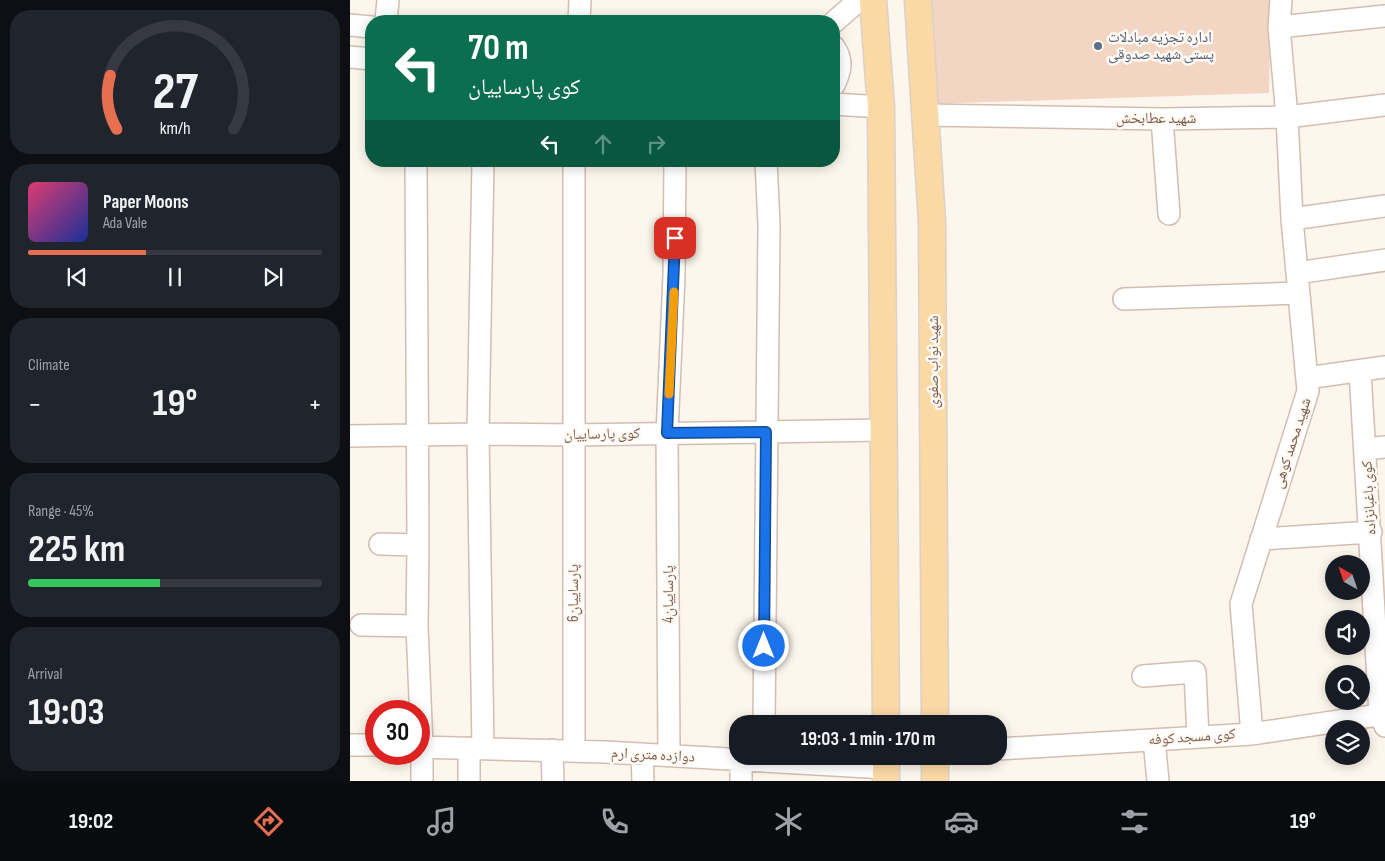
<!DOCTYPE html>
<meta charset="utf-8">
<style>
:root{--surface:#171b24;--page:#20242c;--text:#f1f3f6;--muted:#9ea1a6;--line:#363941;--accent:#e76f51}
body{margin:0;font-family:"Sofia Sans Condensed","Noto Naskh Arabic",sans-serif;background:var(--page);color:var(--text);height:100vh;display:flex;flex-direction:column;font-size:19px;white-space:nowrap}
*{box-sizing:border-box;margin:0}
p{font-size:16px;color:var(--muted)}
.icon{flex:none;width:28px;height:28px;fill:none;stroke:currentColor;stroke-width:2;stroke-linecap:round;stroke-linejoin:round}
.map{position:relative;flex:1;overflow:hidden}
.sheet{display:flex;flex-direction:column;gap:10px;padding:10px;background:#0d0f14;width:350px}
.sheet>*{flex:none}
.guide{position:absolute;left:15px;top:15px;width:475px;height:152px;border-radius:20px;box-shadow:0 2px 12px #0003;background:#0b6e4f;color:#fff;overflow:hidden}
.needle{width:32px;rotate:320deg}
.tools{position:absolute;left:975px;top:555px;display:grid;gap:10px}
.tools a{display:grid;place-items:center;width:45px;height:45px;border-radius:50%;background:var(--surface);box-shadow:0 2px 12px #0003;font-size:25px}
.speed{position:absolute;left:15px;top:700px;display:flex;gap:10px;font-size:25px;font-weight:700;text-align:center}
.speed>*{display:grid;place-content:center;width:65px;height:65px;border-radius:50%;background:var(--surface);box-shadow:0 2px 12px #0003;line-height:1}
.speed .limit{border:8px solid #d22;background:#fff;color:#111}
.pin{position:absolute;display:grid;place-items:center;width:42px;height:42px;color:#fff;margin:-21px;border-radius:10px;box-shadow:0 2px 8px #0006}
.me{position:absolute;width:55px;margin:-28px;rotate:0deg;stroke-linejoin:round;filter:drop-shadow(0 0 4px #0008)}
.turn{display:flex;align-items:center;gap:18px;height:105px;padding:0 20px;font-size:22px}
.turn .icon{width:65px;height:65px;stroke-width:2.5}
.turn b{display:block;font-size:35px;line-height:42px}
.lanes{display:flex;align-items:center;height:48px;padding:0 20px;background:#0003;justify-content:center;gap:25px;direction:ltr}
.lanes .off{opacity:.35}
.big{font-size:38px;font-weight:700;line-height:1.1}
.sheet .tile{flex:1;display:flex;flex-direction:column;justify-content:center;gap:8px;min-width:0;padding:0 18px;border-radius:20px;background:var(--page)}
.sheet .dial{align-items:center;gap:0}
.dial svg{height:130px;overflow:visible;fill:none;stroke:var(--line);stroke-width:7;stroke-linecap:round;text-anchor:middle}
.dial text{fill:var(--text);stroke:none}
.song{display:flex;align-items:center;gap:15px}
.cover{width:60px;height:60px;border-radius:8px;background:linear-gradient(135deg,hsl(340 70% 55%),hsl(230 70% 35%))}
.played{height:5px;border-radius:2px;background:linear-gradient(90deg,var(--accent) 40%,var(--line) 40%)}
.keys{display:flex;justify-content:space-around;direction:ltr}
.heat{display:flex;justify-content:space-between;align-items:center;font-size:28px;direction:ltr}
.charge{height:8px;border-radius:4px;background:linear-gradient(90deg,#34c759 45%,var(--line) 0)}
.trip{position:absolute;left:379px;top:715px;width:278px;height:50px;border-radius:20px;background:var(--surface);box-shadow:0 2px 12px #0003;font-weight:700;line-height:50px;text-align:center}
.tabs{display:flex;height:80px;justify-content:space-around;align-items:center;background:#090b0e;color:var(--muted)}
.tabs .icon{width:35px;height:35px}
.tabs .on{color:var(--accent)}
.tabs b{font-size:22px;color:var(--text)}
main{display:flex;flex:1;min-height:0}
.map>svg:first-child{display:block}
</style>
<main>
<section class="sheet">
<div class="tile dial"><svg viewBox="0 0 100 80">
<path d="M14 69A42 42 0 1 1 86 69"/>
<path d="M14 69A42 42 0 0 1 10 36" stroke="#e76f51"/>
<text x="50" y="56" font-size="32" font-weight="700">27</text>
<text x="50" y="72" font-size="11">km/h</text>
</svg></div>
<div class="tile">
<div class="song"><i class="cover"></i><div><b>Paper Moons</b><p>Ada Vale</p></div></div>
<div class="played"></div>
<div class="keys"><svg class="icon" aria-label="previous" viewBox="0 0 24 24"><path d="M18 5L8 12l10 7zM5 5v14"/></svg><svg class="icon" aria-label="pause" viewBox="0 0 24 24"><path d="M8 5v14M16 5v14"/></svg><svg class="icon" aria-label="next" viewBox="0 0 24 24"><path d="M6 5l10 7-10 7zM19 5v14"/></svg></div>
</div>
<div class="tile"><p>Climate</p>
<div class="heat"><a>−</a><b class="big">19°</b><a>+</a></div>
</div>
<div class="tile"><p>Range · 45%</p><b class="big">225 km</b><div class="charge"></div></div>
<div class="tile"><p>Arrival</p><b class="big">19:03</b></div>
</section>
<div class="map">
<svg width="1035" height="781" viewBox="0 0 1035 781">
<rect width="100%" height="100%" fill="#fdf6ec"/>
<path fill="#f3d5c3" d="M 573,0 L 921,0 L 919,93 L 579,104 Z"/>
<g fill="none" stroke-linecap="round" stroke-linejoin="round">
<defs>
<path id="minor" d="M 36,21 L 38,0
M 229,21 L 230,0
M 484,22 L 509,0
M 0,25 L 21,27
M 929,27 L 1035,16
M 484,47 C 493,60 491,70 484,85
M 0,57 L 21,59
M 484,104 L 531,107
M 575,115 L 812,119 L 937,117 L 1035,105
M 812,119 L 819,214
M 66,161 L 68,545 L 67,626 L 72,747 L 72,781
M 133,161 L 128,434 L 133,748
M 942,219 L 1035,206
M 947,273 L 1035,260
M 774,299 L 949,293
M 1010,371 L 1030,715 L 1035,726
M 957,378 L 1035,367
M 0,436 L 128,434 L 223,435 L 533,430
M 1016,449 L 1035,447
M 911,539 L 1021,532
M 30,544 L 68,545
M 11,625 L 67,626
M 793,676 L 845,672 L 848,737
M 414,724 L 419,225 L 416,161
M 902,734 L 891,604 L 958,391 L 942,219 L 937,117 L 929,27 L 931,0
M 804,740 L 808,781
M 0,745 L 26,745
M 69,747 L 255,752 L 536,768
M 119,748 L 119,781
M 648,749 L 902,734 L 1035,714
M 202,750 L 203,781
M 224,751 L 224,161
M 292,754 L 293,781
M 319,755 L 317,433 L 324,276 L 325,161
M 391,760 L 391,781"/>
<path id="major" d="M 523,0 L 531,107 L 536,724
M 568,0 L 582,222 L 585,724
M 536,756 L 536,781
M 585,756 L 585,781"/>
</defs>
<use href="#minor" stroke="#d1beb0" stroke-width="24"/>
<use href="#major" stroke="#dad1cd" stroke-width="29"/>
<use href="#minor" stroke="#fff" stroke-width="21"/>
<use href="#major" stroke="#fbd9a5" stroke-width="26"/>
</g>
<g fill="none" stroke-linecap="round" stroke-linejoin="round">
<defs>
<path id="route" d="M 325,238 L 317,433 L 416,432 L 414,646"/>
</defs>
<use href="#route" stroke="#114b97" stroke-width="12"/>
<use href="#route" stroke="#1a73e8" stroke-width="9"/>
<path stroke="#f59e0b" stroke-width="9" d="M 319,394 L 324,292"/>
</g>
<circle fill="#5c6f8a" stroke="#fffaf3" stroke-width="2" cx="748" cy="46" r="5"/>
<g text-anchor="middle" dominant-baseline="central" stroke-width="5" stroke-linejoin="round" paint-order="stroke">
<g font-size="15" fill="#4e5e75" stroke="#fffaf3" text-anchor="start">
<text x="758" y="37">اداره تجزیه مبادلات<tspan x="758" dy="17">پستی شهید صدوقی</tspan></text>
</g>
<g font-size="15" fill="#7a5c4d" stroke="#fffaf3">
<text x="806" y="118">شهید عطابخش</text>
<text transform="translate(583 362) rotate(-90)">شهید نواب صفوی</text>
<text transform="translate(252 434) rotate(-1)">کوی پارساییان</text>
<text transform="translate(942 443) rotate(-72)">شهید محمد کوهی</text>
<text transform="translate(1019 498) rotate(-93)">کوی باغبانزاده</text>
<text transform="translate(223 593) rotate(-90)">پارساییان6</text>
<text transform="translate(318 594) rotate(-90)">پارساییان4</text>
<text transform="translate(842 737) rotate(-4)">کوی مسجد کوفه</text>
<text transform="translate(303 755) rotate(3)">دوازده متری ارم</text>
</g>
</g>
</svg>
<div class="tools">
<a><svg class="needle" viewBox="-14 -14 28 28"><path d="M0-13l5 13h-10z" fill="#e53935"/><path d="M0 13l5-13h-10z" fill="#9ea1a6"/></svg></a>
<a><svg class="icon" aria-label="sound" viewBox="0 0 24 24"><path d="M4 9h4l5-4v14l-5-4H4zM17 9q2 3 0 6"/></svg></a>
<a><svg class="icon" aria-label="search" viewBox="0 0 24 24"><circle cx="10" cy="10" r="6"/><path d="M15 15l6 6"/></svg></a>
<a><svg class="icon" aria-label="layers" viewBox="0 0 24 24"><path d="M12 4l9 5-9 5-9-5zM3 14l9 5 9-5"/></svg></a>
</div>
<div class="speed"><div class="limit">30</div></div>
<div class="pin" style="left:325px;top:238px;background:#d93025"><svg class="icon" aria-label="arrive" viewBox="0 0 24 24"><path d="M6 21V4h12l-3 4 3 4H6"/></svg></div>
<svg class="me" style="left:414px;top:646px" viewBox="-20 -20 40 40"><circle r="17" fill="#1a73e8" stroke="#fff" stroke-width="3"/><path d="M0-11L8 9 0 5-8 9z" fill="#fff"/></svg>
<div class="trip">19:03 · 1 min · 170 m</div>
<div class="guide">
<div class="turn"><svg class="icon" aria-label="left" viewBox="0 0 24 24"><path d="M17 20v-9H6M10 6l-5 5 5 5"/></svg><div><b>70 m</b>کوی پارساییان</div></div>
<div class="lanes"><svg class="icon" aria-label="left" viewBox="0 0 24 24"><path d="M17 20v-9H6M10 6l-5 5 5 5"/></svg><svg class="icon off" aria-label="ahead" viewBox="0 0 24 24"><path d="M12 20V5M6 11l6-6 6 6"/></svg><svg class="icon off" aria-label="right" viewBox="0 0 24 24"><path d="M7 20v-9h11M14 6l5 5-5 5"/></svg></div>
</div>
</div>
</main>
<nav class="tabs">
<b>19:02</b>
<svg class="icon on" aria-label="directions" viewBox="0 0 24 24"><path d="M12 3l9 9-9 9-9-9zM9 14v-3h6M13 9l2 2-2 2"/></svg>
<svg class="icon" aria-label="music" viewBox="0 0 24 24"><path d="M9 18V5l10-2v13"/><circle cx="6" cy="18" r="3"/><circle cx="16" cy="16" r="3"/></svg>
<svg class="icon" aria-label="phone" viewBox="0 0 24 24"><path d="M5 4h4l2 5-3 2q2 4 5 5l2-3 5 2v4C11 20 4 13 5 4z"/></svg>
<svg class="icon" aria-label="climate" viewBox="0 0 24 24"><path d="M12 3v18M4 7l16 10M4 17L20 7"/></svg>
<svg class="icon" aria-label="car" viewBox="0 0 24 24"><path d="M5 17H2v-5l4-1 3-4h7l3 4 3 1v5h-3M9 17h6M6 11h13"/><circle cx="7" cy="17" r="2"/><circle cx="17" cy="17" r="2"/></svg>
<svg class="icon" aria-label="filters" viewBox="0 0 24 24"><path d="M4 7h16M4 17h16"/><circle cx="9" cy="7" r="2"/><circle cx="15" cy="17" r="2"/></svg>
<b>19°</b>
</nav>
